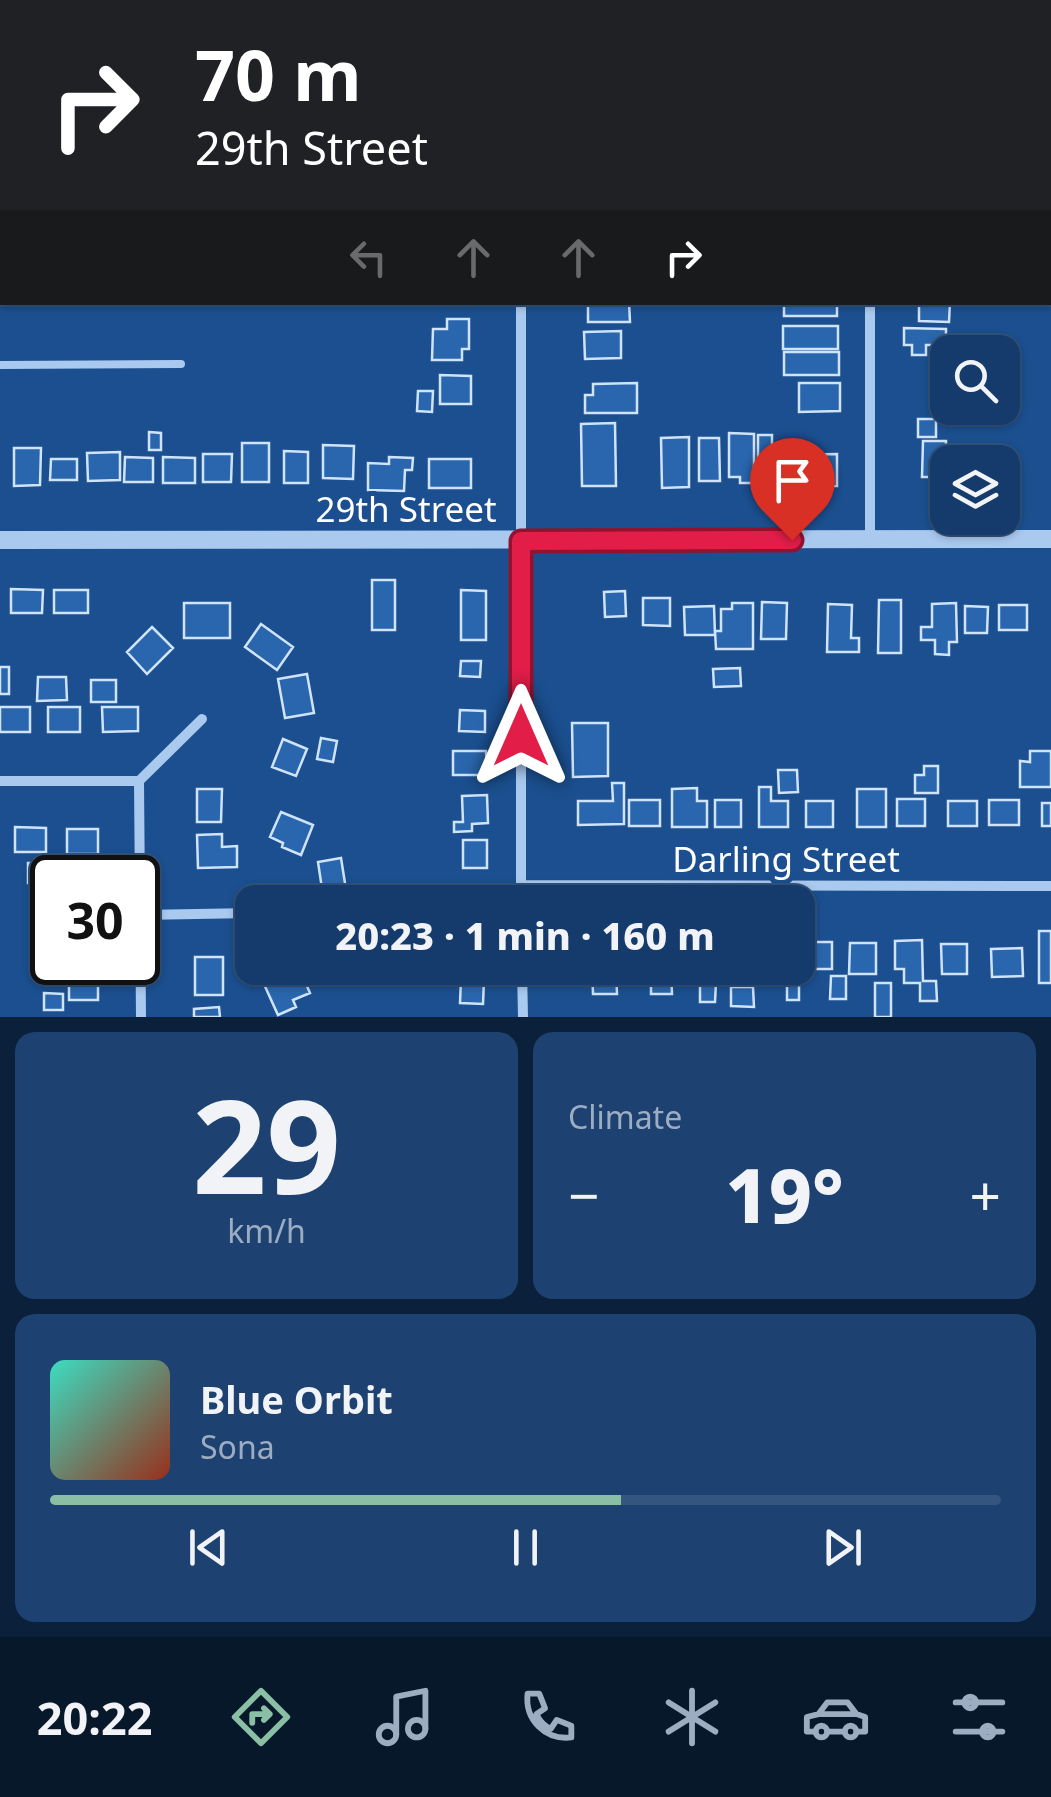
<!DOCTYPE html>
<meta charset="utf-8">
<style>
:root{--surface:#143b6b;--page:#1d4271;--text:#f1f3f6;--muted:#9dadc1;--line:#33557e;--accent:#8abfa5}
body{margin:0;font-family:"Noto Sans",sans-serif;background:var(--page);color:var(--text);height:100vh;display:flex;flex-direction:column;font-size:38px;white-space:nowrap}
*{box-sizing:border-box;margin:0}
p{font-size:32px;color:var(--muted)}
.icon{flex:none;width:55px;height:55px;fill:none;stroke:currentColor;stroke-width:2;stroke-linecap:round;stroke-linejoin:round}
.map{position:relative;height:1017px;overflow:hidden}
.details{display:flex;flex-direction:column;gap:15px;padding:15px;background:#0b203b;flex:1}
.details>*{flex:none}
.top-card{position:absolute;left:0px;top:0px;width:1052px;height:305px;box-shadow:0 2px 8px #0004,0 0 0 2px var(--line);background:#202124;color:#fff;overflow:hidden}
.tools{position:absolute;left:930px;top:335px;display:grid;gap:20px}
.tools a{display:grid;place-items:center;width:90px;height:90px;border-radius:20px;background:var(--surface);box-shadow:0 2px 8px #0004,0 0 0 2px var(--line);font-size:50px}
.speed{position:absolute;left:30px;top:855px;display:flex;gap:20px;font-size:50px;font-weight:700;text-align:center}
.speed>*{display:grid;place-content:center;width:130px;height:130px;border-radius:50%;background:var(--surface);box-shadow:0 2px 8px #0004,0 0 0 2px var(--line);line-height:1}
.speed .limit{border:5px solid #111;border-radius:15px;background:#fff;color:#111}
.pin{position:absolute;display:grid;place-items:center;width:85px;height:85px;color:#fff;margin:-102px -42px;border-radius:50% 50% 50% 0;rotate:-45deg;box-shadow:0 0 10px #0007}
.pin .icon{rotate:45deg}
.me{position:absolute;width:110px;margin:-55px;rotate:0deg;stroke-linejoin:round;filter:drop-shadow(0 0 8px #0008)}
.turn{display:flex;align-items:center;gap:35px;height:210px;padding:0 30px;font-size:45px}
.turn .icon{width:130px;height:130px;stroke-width:2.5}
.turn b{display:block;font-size:70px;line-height:85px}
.lanes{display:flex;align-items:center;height:95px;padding:0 30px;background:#0003;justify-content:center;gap:50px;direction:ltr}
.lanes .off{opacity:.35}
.big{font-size:75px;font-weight:800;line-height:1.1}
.details .card{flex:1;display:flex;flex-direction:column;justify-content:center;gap:15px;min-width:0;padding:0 35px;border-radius:20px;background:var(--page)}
.details .dial{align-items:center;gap:0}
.dial b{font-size:130px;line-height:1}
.song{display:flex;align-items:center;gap:30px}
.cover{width:120px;height:120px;border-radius:15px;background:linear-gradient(135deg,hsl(170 70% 55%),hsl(10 70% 35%))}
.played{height:10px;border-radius:5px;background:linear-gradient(90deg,var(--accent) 60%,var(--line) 60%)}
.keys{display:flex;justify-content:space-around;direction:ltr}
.heat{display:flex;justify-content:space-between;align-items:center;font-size:55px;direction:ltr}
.details .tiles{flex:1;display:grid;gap:15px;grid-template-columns:1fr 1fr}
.card:last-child{grid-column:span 2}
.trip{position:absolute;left:235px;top:885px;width:580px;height:100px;border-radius:20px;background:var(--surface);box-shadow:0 2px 8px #0004,0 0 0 2px var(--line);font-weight:800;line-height:100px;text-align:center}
.tabs{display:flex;height:160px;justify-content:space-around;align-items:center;background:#08182b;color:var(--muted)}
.tabs .icon{width:70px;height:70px}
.tabs .current{color:var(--accent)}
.tabs b{font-size:45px;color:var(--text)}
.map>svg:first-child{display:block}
</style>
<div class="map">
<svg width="1051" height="1017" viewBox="0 0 1051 1017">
<rect width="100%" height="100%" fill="#1b4f8f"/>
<path fill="#2a66ad" stroke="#cfe3fa" stroke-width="2.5" d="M 416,0 L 477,0 L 477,2 L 416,2 Z
M 0,241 L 2,241 L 2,285 L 0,285 Z
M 588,302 L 629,302 L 630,322 L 588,322 Z
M 784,302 L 837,302 L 837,316 L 784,316 Z
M 919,302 L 950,302 L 949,322 L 919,321 Z
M 447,319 L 469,319 L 469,349 L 462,349 L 462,360 L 432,360 L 433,329 L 447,329 Z
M 783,326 L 838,326 L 838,349 L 783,349 Z
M 904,328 L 946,329 L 946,345 L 926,345 L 926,355 L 912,355 L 912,345 L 904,345 Z
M 621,331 L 621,358 L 585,359 L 584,332 Z
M 784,352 L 839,352 L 839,375 L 784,375 Z
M 440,375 L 471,376 L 471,404 L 440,404 Z
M 637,383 L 637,413 L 585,413 L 585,395 L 593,395 L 593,384 Z
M 799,383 L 840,383 L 840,411 L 799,412 Z
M 418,391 L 433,391 L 432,412 L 417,411 Z
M 918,419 L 936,419 L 936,437 L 918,437 Z
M 615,423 L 616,486 L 582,486 L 581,424 Z
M 149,432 L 161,433 L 161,450 L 149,450 Z
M 729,433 L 754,434 L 754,483 L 740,483 L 740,477 L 729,477 Z
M 758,435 L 772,435 L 772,455 L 837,454 L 837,486 L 758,487 Z
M 689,437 L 689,487 L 662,488 L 661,438 Z
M 699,438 L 719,438 L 720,481 L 699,481 Z
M 923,441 L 946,441 L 946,477 L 922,477 Z
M 242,443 L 269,443 L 269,482 L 242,482 Z
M 323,445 L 354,446 L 353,479 L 323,478 Z
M 14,448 L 41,448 L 40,485 L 14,486 Z
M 284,451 L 308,452 L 308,483 L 284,483 Z
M 120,452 L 120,480 L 88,481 L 87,453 Z
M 203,454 L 232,454 L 231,482 L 203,482 Z
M 125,457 L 153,458 L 153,482 L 124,482 Z
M 163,457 L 195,458 L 195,483 L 163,483 Z
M 389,457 L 413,458 L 412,470 L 405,470 L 404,491 L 368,490 L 368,463 L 389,464 Z
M 51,459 L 77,459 L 77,480 L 50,480 Z
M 429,459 L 471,459 L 471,488 L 429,488 Z
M 372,580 L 395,580 L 395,630 L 372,630 Z
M 11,589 L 43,590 L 42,613 L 11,613 Z
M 54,590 L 88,590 L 88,613 L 54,613 Z
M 461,590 L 486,591 L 486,640 L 461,640 Z
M 625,591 L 626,616 L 605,617 L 604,592 Z
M 643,598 L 670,598 L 670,626 L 643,625 Z
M 879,600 L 901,600 L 901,653 L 878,653 Z
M 762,602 L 787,603 L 786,639 L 761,639 Z
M 184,603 L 230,603 L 230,638 L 184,638 Z
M 732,603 L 753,603 L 753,649 L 716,649 L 715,631 L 721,631 L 721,609 L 732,609 Z
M 956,603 L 957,642 L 949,642 L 949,655 L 935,654 L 935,640 L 921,640 L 921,627 L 932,627 L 932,604 Z
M 828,604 L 852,605 L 851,638 L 859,638 L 859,652 L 827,652 Z
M 999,605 L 1027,605 L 1027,630 L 999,630 Z
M 714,606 L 715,635 L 685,635 L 684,607 Z
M 965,606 L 988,607 L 987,633 L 965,633 Z
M 261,624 L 293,647 L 277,670 L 245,647 Z
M 152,627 L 173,648 L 147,674 L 127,652 Z
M 461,661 L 481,661 L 480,677 L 460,676 Z
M 0,667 L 9,667 L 9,694 L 0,694 Z
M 740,668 L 741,686 L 714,687 L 713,669 Z
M 307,674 L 314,713 L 285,718 L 278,679 Z
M 38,677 L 66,677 L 67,700 L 37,701 Z
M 91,680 L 116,680 L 116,702 L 91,702 Z
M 0,707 L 30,707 L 30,732 L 0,732 Z
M 48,707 L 80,707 L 80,732 L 48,732 Z
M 102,707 L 138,707 L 138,731 L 103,732 Z
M 460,710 L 485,711 L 485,732 L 459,731 Z
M 572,723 L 608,723 L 608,776 L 573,777 Z
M 321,738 L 337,741 L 333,762 L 317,759 Z
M 283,739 L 307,749 L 296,776 L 272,767 Z
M 453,751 L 486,751 L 487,775 L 453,775 Z
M 1030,751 L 1051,751 L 1051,787 L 1020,787 L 1020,761 L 1030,762 Z
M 924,766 L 938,766 L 938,793 L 915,793 L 915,775 L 924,775 Z
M 778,770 L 797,770 L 798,792 L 779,793 Z
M 612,783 L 624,783 L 624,824 L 578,825 L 578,801 L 613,801 Z
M 759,787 L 771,787 L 771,801 L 788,801 L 788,827 L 759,827 Z
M 697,788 L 697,801 L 707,801 L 707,827 L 672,827 L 672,789 Z
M 197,789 L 222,789 L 221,822 L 197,822 Z
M 857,789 L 886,789 L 886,827 L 857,827 Z
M 487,795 L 488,823 L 472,824 L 472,831 L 454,832 L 454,822 L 463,822 L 462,796 Z
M 897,799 L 925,799 L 925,826 L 897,826 Z
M 629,800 L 660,800 L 660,826 L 629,826 Z
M 715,800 L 741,800 L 741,827 L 715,827 Z
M 989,800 L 1019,800 L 1019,825 L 989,825 Z
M 806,801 L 833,801 L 833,827 L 806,827 Z
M 948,801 L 977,801 L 977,826 L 948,826 Z
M 1042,803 L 1051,803 L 1051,826 L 1042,826 Z
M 281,812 L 313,825 L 301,855 L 282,847 L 283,843 L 270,837 Z
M 15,827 L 46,828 L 46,852 L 15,852 Z
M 67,829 L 98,829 L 98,854 L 67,854 Z
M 222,834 L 222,847 L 237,846 L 237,867 L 198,868 L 197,835 Z
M 463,840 L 487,840 L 487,868 L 463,868 Z
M 341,858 L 348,902 L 324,902 L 318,862 Z
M 28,863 L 55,863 L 52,884 L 28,883 Z
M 91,863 L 91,878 L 66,878 L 65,864 Z
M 484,887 L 485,902 L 461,902 L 461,888 Z
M 1039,931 L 1051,931 L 1051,983 L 1039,983 Z
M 922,940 L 923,981 L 936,981 L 937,1001 L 920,1001 L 920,983 L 904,983 L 904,969 L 895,969 L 895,941 Z
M 804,942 L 832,942 L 832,969 L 803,969 Z
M 850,943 L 876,943 L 876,974 L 849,974 Z
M 941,944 L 967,944 L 967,974 L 942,974 Z
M 1022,948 L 1023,976 L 992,977 L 991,949 Z
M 195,957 L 223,957 L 223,995 L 195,995 Z
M 69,962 L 98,962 L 98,1000 L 69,1000 Z
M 299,968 L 310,993 L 293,1000 L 296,1007 L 278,1015 L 263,982 Z
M 592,968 L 616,968 L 617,994 L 593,994 Z
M 636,968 L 671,968 L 672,994 L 651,994 L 651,980 L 637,980 Z
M 677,968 L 703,968 L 702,982 L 716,982 L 715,1002 L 700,1002 L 700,983 L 677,983 Z
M 759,968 L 783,968 L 783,981 L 764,982 L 764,974 L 759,974 Z
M 831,976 L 846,976 L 846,999 L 830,999 Z
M 787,978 L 799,978 L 799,1000 L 787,1000 Z
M 461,979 L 484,980 L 483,1004 L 460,1003 Z
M 875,983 L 891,983 L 891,1017 L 875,1017 Z
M 731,987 L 753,987 L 754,1007 L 731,1006 Z
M 44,993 L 63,994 L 63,1010 L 44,1010 Z
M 219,1007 L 220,1017 L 194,1017 L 194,1009 Z"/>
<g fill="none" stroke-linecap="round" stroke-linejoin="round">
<path stroke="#a9c9ee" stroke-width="8" d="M 0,365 L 181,364"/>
<path stroke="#a9c9ee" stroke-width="10" d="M 524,2 L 524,0
M 871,2 L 871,0
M 0,200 L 2,200
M 521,302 L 521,902
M 870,539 L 870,302
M 0,781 L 139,781
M 139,781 L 141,1017
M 139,781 L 202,719
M 521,885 L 1051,886
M 141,915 L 252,913
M 522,968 L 523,1017"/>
<path stroke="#a9c9ee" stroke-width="18" d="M 0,540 L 1051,539"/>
</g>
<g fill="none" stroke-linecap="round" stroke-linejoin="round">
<defs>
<path id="route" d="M 521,736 L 521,541 L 792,540"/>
</defs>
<use href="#route" stroke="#92132f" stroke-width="25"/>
<use href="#route" stroke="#e11d48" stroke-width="18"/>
</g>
<g text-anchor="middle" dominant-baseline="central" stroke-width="10" stroke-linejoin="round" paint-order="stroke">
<g font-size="35" fill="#fff" stroke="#1b4f8f">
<text x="406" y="508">29th Street</text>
<text x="786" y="858">Darling Street</text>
</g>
</g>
</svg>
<div class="tools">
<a><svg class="icon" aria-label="search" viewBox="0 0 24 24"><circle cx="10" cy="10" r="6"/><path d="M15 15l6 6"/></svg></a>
<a><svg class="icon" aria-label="layers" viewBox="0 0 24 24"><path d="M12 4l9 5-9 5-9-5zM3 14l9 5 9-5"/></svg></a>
</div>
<div class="speed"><div class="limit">30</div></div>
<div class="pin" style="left:792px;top:540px;background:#d93025"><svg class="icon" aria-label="arrive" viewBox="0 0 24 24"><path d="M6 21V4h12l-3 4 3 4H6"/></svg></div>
<svg class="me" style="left:521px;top:736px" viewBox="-20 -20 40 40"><path d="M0-17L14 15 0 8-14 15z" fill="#e11d48" stroke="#fff" stroke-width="4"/></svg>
<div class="trip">20:23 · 1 min · 160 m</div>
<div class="top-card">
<div class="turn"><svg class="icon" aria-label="right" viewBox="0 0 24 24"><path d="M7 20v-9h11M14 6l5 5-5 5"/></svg><div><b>70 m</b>29th Street</div></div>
<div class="lanes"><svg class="icon off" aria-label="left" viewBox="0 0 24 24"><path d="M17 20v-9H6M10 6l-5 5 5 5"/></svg><svg class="icon off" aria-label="ahead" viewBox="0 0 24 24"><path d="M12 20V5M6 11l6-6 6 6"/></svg><svg class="icon off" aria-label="ahead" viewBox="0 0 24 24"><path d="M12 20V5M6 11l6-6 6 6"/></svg><svg class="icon" aria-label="right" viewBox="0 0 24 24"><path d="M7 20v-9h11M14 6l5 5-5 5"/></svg></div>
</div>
</div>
<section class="details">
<div class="tiles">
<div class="card dial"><b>29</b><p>km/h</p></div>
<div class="card"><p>Climate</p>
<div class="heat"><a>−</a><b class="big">19°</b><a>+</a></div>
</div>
<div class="card">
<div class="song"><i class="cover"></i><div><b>Blue Orbit</b><p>Sona</p></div></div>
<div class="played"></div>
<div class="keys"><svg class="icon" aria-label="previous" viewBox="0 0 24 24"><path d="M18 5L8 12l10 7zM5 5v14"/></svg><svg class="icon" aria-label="pause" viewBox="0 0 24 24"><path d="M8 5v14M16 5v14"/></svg><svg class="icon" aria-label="next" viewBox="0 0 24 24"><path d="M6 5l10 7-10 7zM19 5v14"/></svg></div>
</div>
</div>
</section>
<nav class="tabs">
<b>20:22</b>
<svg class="icon current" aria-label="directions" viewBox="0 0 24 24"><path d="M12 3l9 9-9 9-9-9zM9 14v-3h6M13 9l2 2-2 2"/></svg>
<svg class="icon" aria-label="music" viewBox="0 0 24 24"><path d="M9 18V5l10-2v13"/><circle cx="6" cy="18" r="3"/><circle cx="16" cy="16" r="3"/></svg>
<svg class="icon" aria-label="phone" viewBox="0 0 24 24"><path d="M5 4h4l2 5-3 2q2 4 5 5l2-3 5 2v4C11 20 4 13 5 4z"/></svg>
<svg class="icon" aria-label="climate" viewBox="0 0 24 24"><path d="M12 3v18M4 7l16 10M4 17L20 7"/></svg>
<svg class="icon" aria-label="car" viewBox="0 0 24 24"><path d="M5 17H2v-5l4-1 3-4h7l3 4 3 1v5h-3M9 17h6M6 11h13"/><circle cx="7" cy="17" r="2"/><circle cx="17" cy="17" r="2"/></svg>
<svg class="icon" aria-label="filters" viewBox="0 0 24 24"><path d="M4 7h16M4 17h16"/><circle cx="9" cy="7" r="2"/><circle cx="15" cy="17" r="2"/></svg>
</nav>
